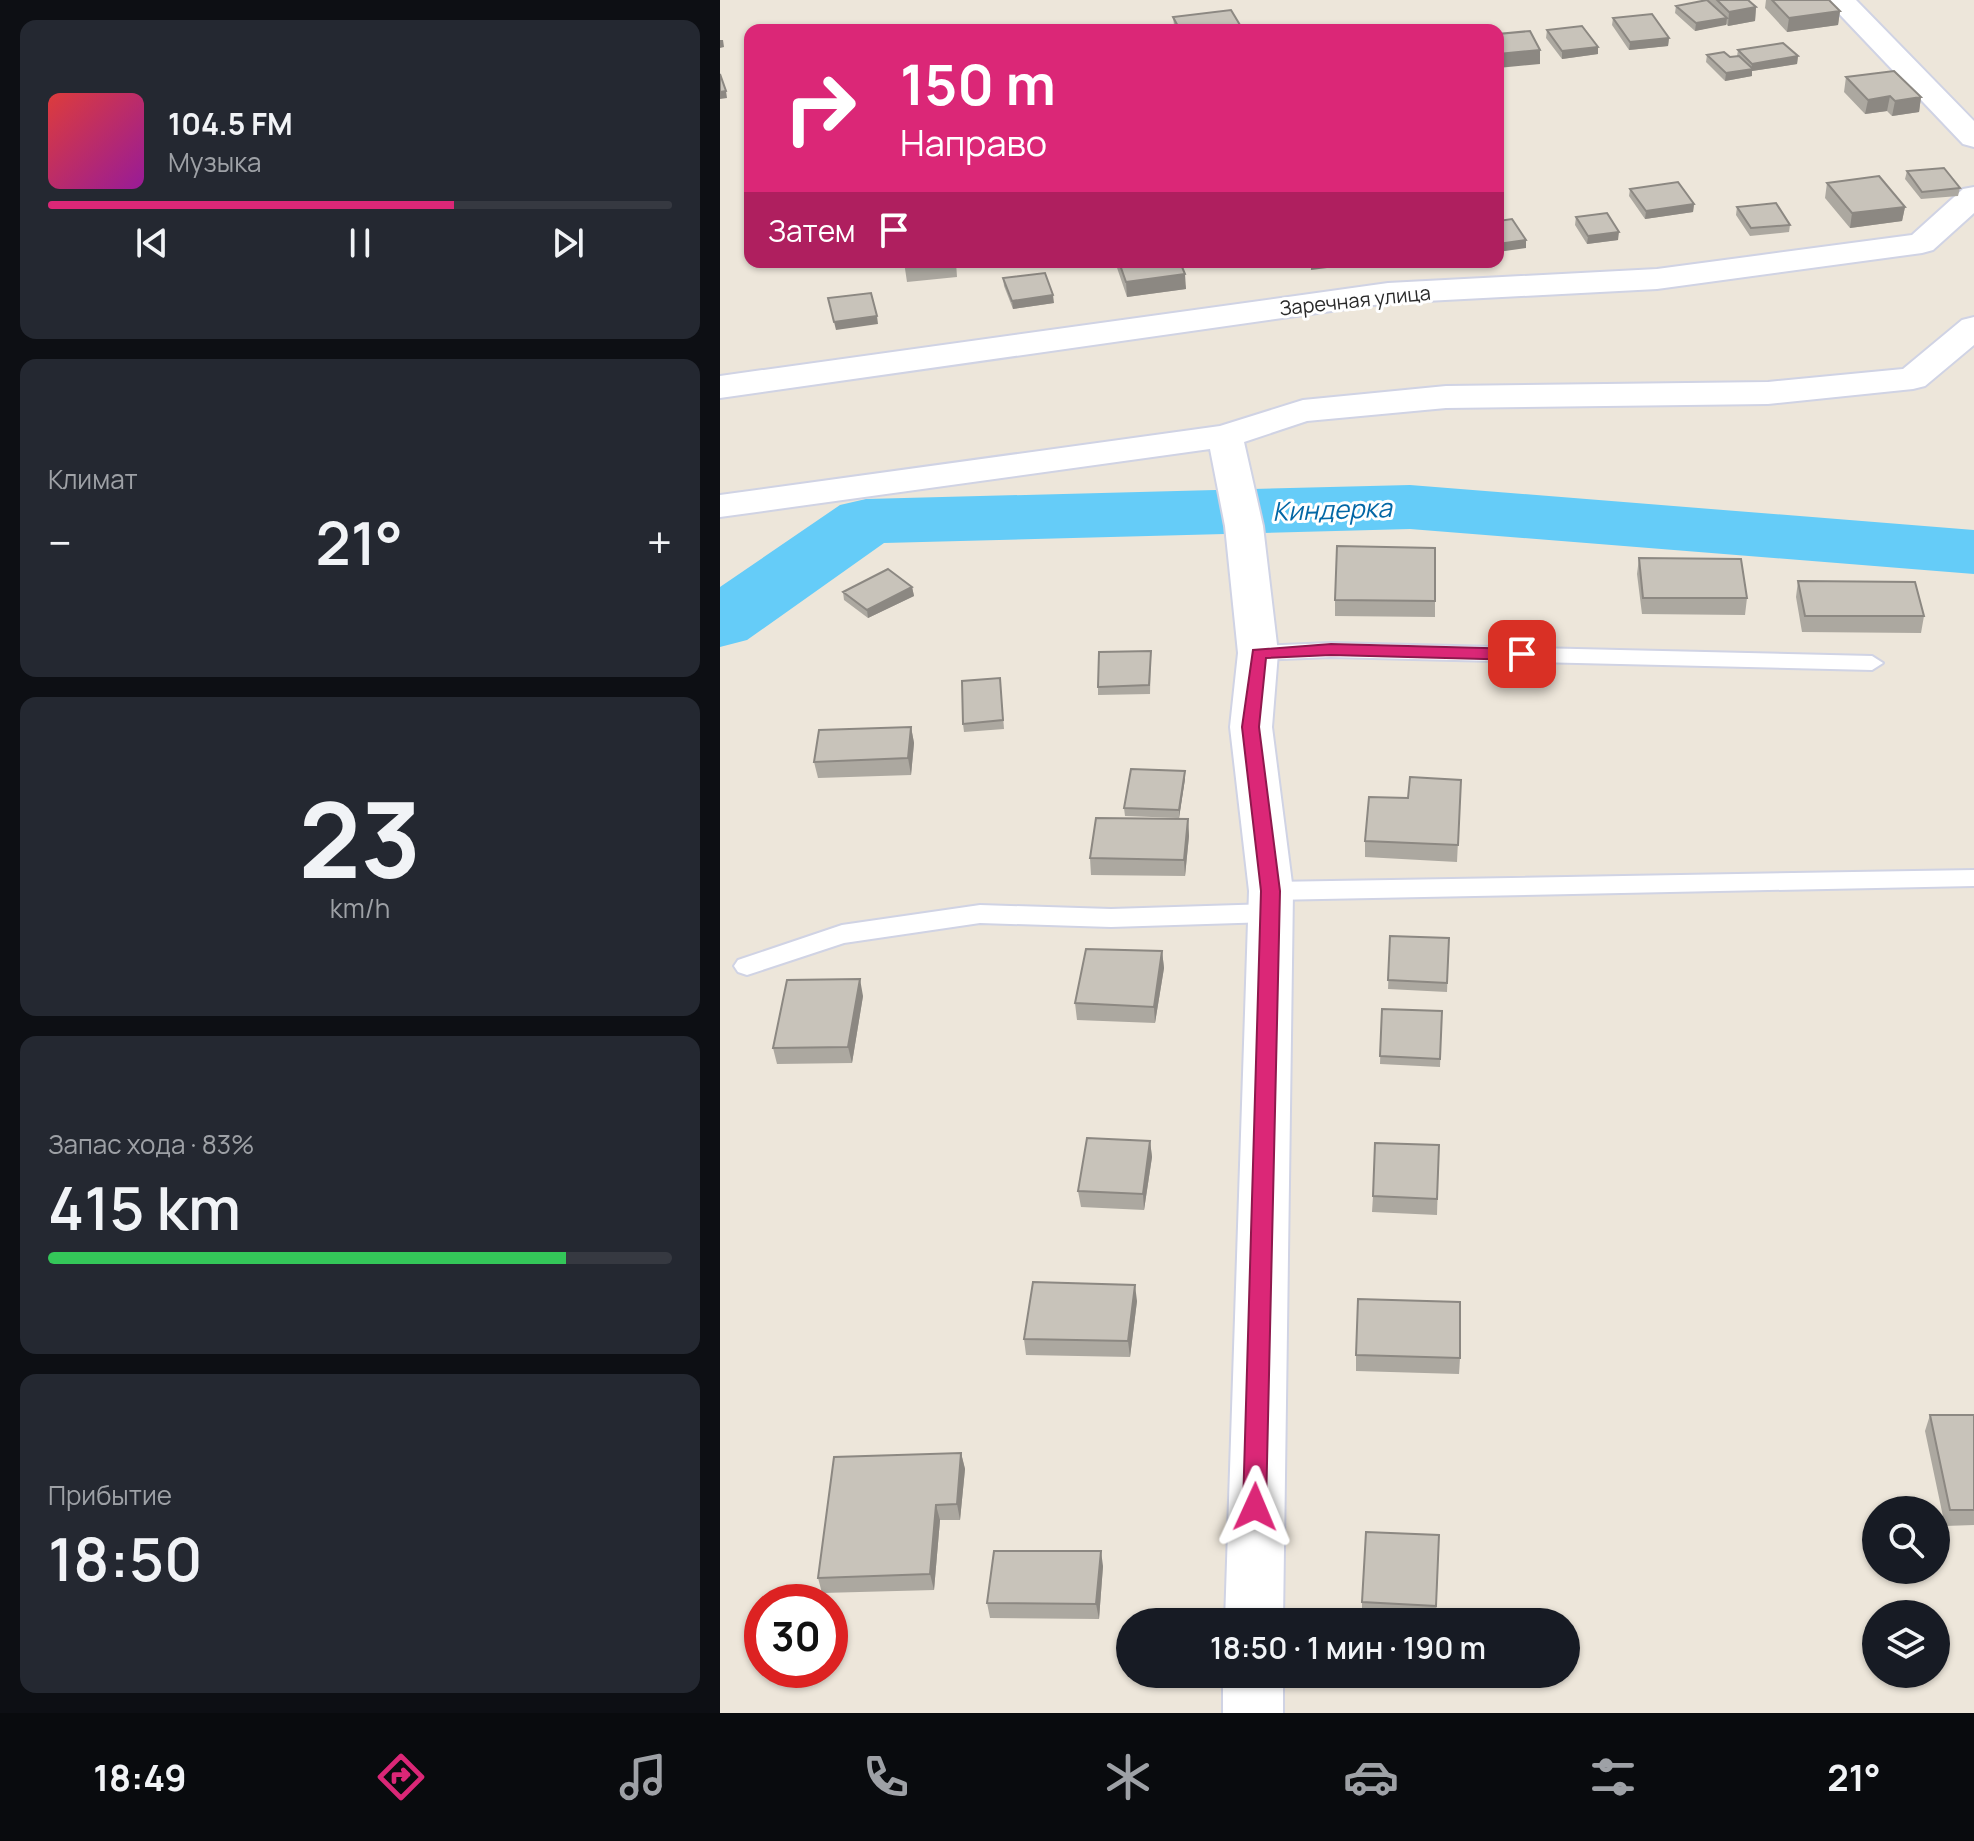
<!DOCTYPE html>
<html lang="ru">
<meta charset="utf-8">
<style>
:root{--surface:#171b24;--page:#242831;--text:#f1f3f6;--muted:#9ea1a6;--line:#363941;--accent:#db2777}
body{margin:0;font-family:Manrope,sans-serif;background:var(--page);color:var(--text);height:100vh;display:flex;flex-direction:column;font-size:30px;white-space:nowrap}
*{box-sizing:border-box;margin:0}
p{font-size:26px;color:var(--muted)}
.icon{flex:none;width:44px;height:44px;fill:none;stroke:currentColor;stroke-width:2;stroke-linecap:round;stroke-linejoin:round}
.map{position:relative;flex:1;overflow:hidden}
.side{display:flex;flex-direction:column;gap:20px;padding:20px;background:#0d0f14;width:720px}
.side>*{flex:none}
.guide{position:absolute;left:24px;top:24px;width:760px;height:244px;border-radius:16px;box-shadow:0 2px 6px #0004;background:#db2777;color:#fff;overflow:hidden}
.buttons{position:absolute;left:1142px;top:1496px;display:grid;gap:16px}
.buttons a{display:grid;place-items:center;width:88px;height:88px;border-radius:50%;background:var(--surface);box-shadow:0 2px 6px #0004;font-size:40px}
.speed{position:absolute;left:24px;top:1584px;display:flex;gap:16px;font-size:40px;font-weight:700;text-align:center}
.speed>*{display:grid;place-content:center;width:104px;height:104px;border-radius:50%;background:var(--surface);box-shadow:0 2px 6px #0004;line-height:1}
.speed .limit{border:12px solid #d22;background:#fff;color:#111}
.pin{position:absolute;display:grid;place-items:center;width:68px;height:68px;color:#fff;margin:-34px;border-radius:16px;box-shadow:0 4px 12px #0006}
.me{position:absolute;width:88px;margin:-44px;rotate:1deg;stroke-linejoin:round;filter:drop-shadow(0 0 6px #0008)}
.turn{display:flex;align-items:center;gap:28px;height:168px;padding:0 24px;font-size:36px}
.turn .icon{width:104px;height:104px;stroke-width:2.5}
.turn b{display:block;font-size:56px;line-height:68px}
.then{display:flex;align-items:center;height:76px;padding:0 24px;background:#0003;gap:16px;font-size:30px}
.big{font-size:60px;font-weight:600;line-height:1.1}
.side .tile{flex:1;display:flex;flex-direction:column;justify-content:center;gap:12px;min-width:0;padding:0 28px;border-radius:16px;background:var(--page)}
.side .dial{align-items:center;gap:0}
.dial b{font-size:104px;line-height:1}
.song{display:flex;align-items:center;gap:24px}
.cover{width:96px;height:96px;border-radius:12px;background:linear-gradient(135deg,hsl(0 70% 55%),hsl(300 70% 35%))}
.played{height:8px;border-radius:4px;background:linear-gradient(90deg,var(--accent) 65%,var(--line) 65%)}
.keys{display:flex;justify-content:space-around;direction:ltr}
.heat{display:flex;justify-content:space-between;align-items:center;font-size:44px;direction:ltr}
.charge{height:12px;border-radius:6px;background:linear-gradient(90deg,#34c759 83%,var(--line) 0)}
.trip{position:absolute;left:396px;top:1608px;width:464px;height:80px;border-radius:40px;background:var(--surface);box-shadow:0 2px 6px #0004;font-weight:600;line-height:80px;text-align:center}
.dock{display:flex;height:128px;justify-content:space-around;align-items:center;background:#090b0e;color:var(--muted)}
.dock .icon{width:56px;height:56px}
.dock .on{color:var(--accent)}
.dock b{font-size:36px;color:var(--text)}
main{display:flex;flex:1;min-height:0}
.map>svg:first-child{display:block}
</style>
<main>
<section class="side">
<div class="tile">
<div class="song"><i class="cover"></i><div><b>104.5 FM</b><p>Музыка</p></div></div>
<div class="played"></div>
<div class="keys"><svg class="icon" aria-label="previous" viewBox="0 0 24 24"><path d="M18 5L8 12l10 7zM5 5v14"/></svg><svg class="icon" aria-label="pause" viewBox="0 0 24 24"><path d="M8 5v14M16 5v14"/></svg><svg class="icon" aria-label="next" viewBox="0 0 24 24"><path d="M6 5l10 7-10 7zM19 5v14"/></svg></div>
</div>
<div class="tile"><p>Климат</p>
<div class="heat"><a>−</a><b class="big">21°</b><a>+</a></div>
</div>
<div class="tile dial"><b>23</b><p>km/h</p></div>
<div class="tile"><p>Запас хода · 83%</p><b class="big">415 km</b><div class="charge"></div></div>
<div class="tile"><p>Прибытие</p><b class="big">18:50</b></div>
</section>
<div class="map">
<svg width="1254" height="1713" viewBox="0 0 1254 1713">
<rect width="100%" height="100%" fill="#ede6da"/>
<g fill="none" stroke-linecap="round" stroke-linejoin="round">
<path fill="#65ccf8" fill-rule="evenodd" d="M 690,485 L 1254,530 L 1254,574 L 690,529 L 164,543 L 27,640 L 0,647 L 0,587 L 120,505 L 146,499 Z"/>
<defs>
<path id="service" d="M 611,643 L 1152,656 L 1163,663 L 1152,670 L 611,657 L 538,660 L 527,653 L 538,646 Z
M 1254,870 L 1254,886 L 551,900 L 542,897 L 539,891 L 542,885 L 551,882 Z
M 550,904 L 559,907 L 562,913 L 559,919 L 550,922 L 391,927 L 260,923 L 124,943 L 27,975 L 18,972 L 14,966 L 18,960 L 122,925 L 260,905 L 391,909 Z"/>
<path id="minor" d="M 1106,0 L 1136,0 L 1254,121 L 1254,147 L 1243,144 Z
M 1254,187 L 1254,213 L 1213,250 L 1202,253 L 937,289 L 668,303 L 0,398 L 0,376 L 668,283 L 937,269 L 1192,235 L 1243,189 Z
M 1254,317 L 1254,345 L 1205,386 L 1193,389 L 1048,404 L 726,408 L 587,421 L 524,442 L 543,526 L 558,653 L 552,727 L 573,891 L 563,1622 L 505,1622 L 529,891 L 510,727 L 518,653 L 505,526 L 490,449 L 0,517 L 0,495 L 500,426 L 583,400 L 726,386 L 1048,382 L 1183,369 L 1242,320 Z
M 503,1674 L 563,1674 L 563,1713 L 503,1713 Z"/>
</defs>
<use href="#service" stroke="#d0d3e4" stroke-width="4"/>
<use href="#minor" stroke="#d0d3e4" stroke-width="4"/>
<use href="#service" fill="#fff" fill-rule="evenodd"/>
<use href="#minor" fill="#fff" fill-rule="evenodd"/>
</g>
<path fill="#aca8a0" d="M 982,0 L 1028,0 L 1036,7 L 1035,21 L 1008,26 L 1006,24 L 975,31 L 955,13 L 956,6 L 983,1 Z
M 1046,0 L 1109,0 L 1120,11 L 1118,25 L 1067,32 L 1045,8 Z
M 453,17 L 523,30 L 457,30 L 454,25 Z
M 893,18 L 949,38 L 948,46 L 909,50 L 892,25 Z
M 827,30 L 878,47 L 878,54 L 842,59 L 826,38 Z
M 1018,50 L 1078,56 L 1077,64 L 1032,71 L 1032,76 L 1005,81 L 986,62 L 987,55 L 1010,57 L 1017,56 Z
M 1126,77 L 1201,97 L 1199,112 L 1172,116 L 1167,111 L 1145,114 L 1124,92 Z
M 1187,171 L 1240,188 L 1238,196 L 1201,199 L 1185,179 Z
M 1107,183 L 1185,207 L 1182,221 L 1130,228 L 1105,198 Z
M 910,189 L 974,204 L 973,212 L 925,219 L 909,196 Z
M 1017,207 L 1070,225 L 1069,232 L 1030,236 L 1016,215 Z
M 856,217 L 898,240 L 867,244 L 855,225 Z
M 184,262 L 236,262 L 237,277 L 187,282 Z
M 395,262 L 460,262 L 466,289 L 407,297 Z
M 283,278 L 334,303 L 293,309 L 284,286 Z
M 919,558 L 1027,598 L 1025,615 L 922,614 L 917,574 Z
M 1078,581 L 1204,616 L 1201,633 L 1082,632 L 1076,597 Z
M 192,587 L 194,596 L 148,618 L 124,600 L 123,592 Z
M 615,600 L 715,601 L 715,617 L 615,616 Z
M 431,651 L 430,694 L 378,695 L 378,687 Z
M 280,678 L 284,729 L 244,732 L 243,724 Z
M 191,727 L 194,743 L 191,775 L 98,778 L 94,762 Z
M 465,771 L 465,779 L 459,818 L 405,816 L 404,808 Z
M 741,780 L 737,862 L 645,857 L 645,841 L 688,798 Z
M 468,819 L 469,836 L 465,876 L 371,875 L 370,858 Z
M 670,936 L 729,938 L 727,992 L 668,989 Z
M 442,951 L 444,968 L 435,1023 L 357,1020 L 355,1003 Z
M 143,996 L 132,1063 L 57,1064 L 53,1048 Z
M 662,1009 L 722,1011 L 720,1067 L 660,1064 Z
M 430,1141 L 432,1157 L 424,1210 L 361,1207 L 358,1191 Z
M 719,1145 L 717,1215 L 652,1212 L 653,1196 Z
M 417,1301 L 410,1357 L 306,1355 L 304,1339 Z
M 636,1355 L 740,1358 L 739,1374 L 636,1371 Z
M 1210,1415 L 1254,1415 L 1254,1525 L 1225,1526 L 1205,1431 Z
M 241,1453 L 245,1469 L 240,1520 L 220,1520 L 214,1590 L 102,1593 L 98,1578 Z
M 719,1535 L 716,1622 L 642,1618 L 642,1602 Z
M 383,1566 L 379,1619 L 270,1618 L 267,1603 Z"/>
<path fill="#8c8882" d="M 1036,7 L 1035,21 L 1008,26 L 1009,12 Z
M 1120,11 L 1118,25 L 1067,32 L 1069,18 Z
M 1007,18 L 1006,25 L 975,31 L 976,23 Z
M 949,38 L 948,46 L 909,50 L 910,42 Z
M 0,40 L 3,40 L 4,47 L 0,48 Z
M 878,47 L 878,54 L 842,59 L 842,51 Z
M 820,50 L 820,64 L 778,68 L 778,54 Z
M 1078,56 L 1077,64 L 1032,71 L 1032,76 L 1005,81 L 1006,73 L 1031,69 L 1032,64 Z
M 6,91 L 7,98 L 0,99 L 0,92 Z
M 1170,96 L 1167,111 L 1145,114 L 1148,100 Z
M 1201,97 L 1199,112 L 1172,116 L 1175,101 Z
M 974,204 L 973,212 L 925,219 L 926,211 Z
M 1185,207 L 1182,221 L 1130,228 L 1132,213 Z
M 899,232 L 898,240 L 867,244 L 868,236 Z
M 806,240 L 806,248 L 778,252 L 778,244 Z
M 591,262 L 647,262 L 647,263 L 591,270 Z
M 465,274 L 466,289 L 407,297 L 406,282 Z
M 333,295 L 334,303 L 293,309 L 292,301 Z
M 157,316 L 158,324 L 116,330 L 114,322 Z
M 192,587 L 194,596 L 148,618 L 147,610 Z
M 191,727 L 194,743 L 191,775 L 188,758 Z
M 465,771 L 465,779 L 459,818 L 459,810 Z
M 468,819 L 469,836 L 465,876 L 464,860 Z
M 442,951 L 444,968 L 435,1023 L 434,1007 Z
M 140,979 L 143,996 L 132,1063 L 128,1047 Z
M 430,1141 L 432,1157 L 424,1210 L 423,1194 Z
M 415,1285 L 417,1301 L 410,1357 L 408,1341 Z
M 241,1453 L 245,1469 L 240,1520 L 237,1504 Z
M 216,1505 L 220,1520 L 214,1590 L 210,1574 Z
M 381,1551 L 383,1566 L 379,1619 L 376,1604 Z"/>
<path fill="#c8c3ba" stroke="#8c8882" stroke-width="2" d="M 987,0 L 1007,18 L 976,23 L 956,6 Z
M 997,0 L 1028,0 L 1036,7 L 1009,12 Z
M 1052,0 L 1109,0 L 1120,11 L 1069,18 Z
M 511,10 L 523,30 L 460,30 L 453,17 Z
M 932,14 L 949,38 L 910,42 L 893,18 Z
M 862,26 L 878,47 L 842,51 L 827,30 Z
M 810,31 L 820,50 L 778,54 L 778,34 Z
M 1063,43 L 1078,56 L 1032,64 L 1018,50 Z
M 1004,52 L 1010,57 L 1019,56 L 1033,69 L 1006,73 L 987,55 Z
M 1174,71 L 1201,97 L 1175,101 L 1170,96 L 1148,100 L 1126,77 Z
M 0,74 L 6,91 L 0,92 Z
M 1224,168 L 1240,188 L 1202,192 L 1187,171 Z
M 1159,176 L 1185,207 L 1132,213 L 1107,183 Z
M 958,182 L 974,204 L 926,211 L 910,189 Z
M 1056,203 L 1070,225 L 1031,228 L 1017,207 Z
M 887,213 L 899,232 L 868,236 L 856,217 Z
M 792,219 L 806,240 L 778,244 L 778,221 Z
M 184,262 L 233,262 L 184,266 Z
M 399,262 L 460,262 L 465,274 L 406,282 Z
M 325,273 L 333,295 L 292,301 L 283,278 Z
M 151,293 L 157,316 L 114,322 L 108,298 Z
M 617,546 L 715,548 L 715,601 L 615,600 Z
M 919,558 L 1021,559 L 1027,598 L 923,598 Z
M 168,569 L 192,587 L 147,610 L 123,592 Z
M 1078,581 L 1195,582 L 1204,616 L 1085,616 Z
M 431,651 L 429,685 L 378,687 L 379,652 Z
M 280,678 L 283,720 L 243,724 L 242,681 Z
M 191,727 L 188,758 L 94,762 L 99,730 Z
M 411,769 L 465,771 L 459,810 L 404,808 Z
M 690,777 L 741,780 L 738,845 L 645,841 L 649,797 L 688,798 Z
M 376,818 L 468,819 L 464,860 L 370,858 Z
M 670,936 L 729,938 L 727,983 L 668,980 Z
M 366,949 L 442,951 L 434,1007 L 355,1003 Z
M 140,979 L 128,1047 L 53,1048 L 67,980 Z
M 662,1009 L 722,1011 L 720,1059 L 660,1056 Z
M 367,1138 L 430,1141 L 423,1194 L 358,1191 Z
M 655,1143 L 719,1145 L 717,1199 L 653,1196 Z
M 313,1282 L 415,1285 L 408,1341 L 304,1339 Z
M 638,1299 L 740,1302 L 740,1358 L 636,1355 Z
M 1210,1415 L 1254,1415 L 1254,1510 L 1230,1510 Z
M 241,1453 L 237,1504 L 216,1505 L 210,1574 L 98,1578 L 114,1457 Z
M 646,1532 L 719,1535 L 716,1606 L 642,1602 Z
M 274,1551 L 381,1551 L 376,1604 L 267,1603 Z"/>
<path fill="#db2777" stroke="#8e194d" stroke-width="2" d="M 611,644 L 802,649 L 810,654 L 802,660 L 611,655 L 546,658 L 539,727 L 560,891 L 546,1507 L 543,1515 L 535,1518 L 527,1515 L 523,1507 L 541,891 L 522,727 L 533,650 Z"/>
<g text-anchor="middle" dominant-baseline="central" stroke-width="6" stroke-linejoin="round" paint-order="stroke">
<g font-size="20" fill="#2a2a2a" stroke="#fff">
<text transform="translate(635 300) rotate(-6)">Заречная улица</text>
</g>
<g font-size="26" font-style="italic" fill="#0367a5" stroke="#fff">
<text transform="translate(612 509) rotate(-2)">Киндерка</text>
</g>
</g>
</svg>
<div class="buttons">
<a><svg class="icon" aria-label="search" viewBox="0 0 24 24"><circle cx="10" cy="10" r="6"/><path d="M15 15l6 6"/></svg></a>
<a><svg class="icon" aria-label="layers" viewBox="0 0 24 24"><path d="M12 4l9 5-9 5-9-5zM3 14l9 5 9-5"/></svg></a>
</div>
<div class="speed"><div class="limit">30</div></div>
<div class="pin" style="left:802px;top:654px;background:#d93025"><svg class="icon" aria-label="arrive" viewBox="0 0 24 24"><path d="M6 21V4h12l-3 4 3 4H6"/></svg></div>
<svg class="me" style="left:535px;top:1507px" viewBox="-20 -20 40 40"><path d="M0-17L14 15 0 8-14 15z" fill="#db2777" stroke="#fff" stroke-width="4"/></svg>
<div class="trip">18:50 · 1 мин · 190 m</div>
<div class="guide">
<div class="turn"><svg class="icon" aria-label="right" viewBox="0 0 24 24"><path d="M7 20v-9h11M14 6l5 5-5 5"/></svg><div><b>150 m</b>Направо</div></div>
<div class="then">Затем<svg class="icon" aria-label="arrive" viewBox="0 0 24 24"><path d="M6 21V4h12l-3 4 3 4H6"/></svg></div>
</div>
</div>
</main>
<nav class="dock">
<b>18:49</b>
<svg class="icon on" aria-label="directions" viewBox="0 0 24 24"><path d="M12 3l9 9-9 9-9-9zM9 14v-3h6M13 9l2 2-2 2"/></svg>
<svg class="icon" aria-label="music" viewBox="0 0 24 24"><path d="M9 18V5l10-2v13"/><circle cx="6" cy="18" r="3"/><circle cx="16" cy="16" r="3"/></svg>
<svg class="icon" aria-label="phone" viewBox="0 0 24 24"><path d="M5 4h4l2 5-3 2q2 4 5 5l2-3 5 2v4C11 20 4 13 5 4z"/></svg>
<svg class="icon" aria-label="climate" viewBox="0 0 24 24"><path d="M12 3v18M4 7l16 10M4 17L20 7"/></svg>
<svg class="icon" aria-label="car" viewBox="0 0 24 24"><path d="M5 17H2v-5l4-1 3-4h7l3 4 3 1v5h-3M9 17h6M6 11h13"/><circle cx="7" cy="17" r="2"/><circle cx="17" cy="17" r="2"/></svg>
<svg class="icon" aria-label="filters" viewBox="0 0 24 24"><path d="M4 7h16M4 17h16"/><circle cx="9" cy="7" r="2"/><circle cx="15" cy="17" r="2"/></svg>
<b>21°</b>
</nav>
